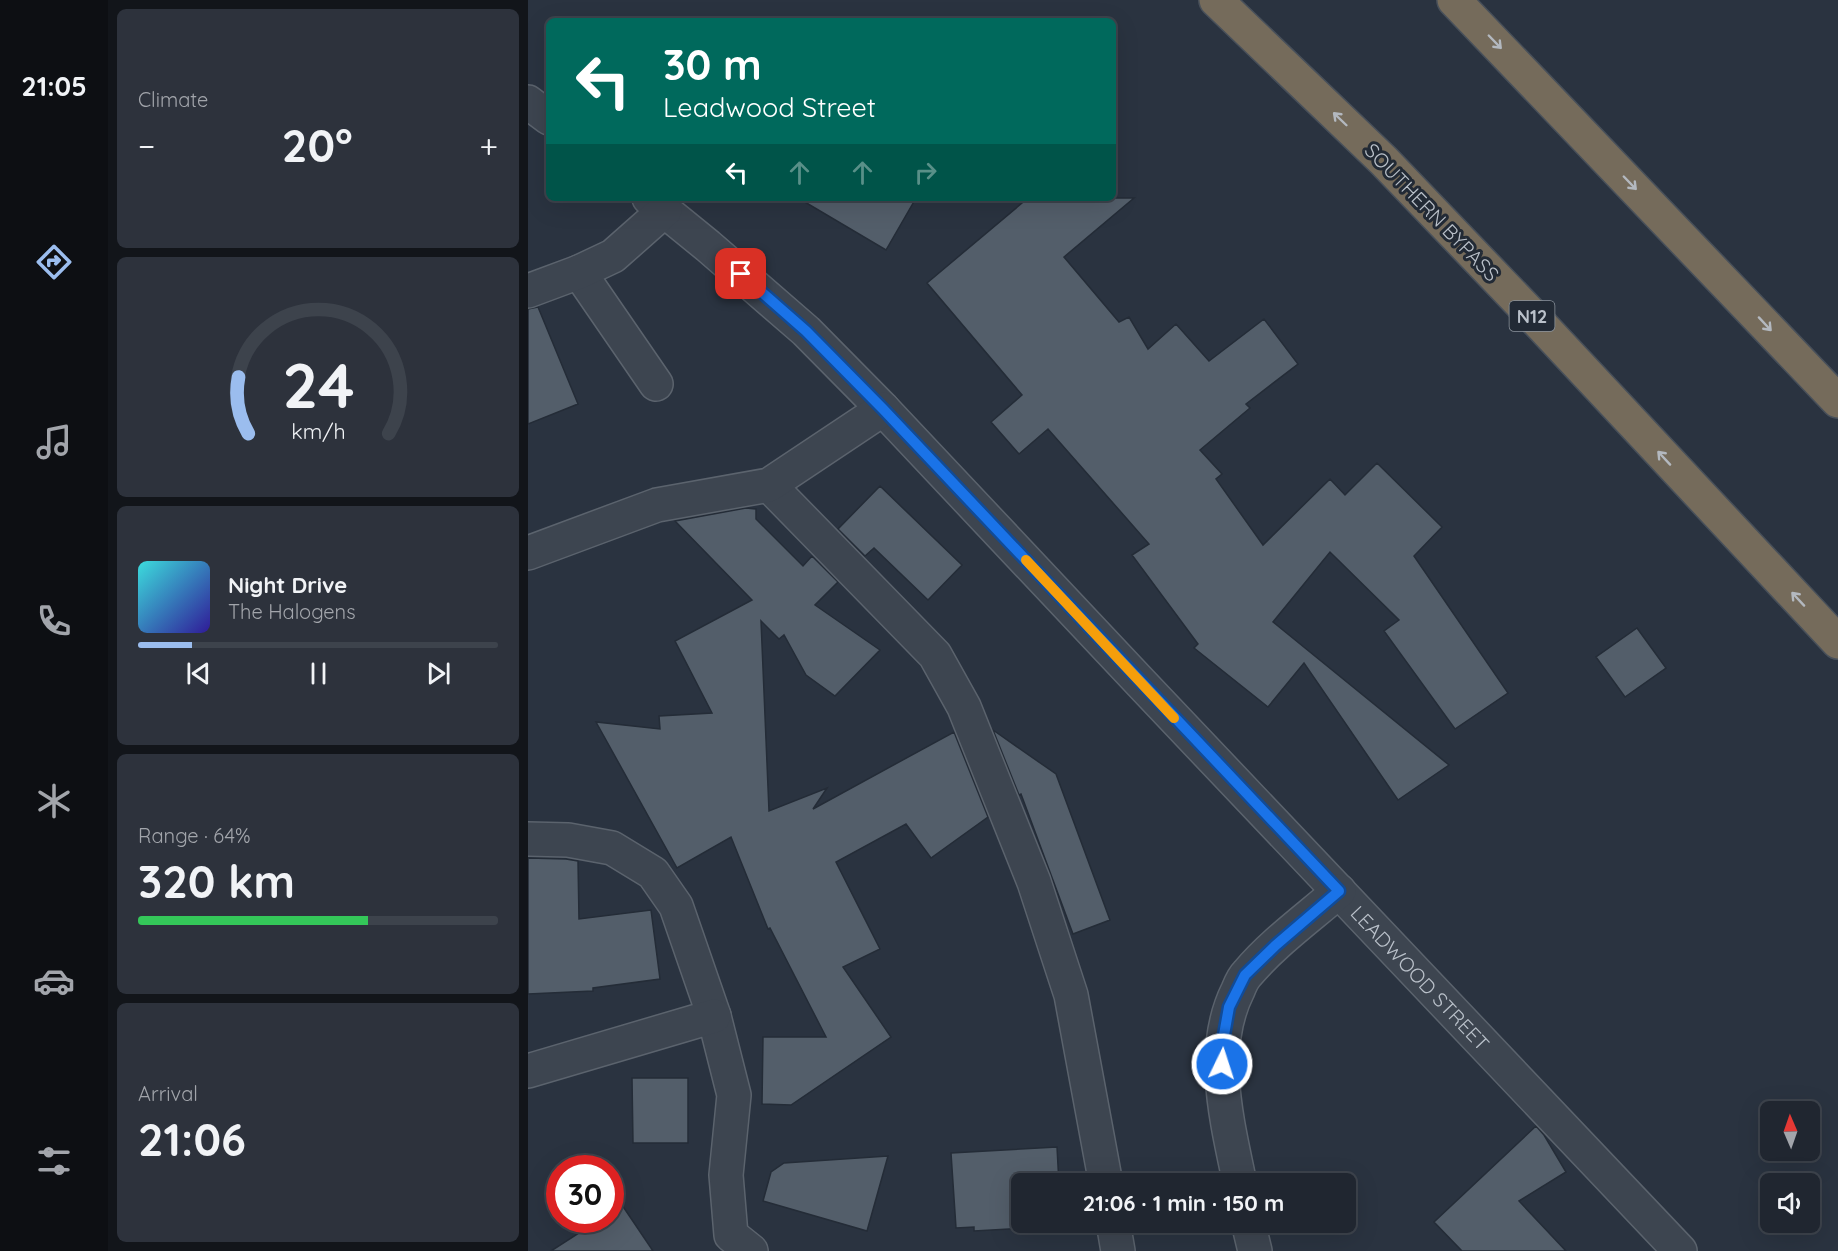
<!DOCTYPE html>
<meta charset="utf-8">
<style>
:root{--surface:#202630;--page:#2d323c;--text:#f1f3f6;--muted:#a2a5ab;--line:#3d434c;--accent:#9bbdee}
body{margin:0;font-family:Quicksand,sans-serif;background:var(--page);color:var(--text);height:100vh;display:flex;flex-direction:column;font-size:22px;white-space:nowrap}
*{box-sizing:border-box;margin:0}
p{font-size:20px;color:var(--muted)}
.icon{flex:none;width:33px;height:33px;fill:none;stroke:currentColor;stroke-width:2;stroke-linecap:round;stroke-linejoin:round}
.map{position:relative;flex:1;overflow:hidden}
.side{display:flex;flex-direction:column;gap:9px;padding:9px;background:#12151a;width:420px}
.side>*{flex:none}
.hud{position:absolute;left:18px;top:18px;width:570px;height:183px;border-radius:9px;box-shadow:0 6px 24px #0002,0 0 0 2px var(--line);background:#00695c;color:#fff;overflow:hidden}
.needle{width:39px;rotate:358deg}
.controls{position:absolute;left:1232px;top:1101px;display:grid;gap:12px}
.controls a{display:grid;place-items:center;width:60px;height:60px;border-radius:9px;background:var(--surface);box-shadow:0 6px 24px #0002,0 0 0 2px var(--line);font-size:30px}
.speed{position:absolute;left:18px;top:1155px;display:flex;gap:12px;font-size:30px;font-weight:700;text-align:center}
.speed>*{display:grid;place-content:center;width:78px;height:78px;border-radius:50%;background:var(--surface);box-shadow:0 6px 24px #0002,0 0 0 2px var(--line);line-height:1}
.speed .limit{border:9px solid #d22;background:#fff;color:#111}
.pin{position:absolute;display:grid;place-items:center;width:51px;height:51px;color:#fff;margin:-26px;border-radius:12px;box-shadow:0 3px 9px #0006}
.me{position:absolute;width:66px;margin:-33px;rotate:4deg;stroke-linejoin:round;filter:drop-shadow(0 0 4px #0008)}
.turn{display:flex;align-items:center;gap:21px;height:126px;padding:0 18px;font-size:27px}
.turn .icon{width:78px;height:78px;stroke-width:2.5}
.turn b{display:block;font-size:42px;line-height:51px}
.lanes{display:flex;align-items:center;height:57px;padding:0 18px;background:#0003;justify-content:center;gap:30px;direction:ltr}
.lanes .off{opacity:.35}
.big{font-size:45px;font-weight:700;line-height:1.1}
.side .widget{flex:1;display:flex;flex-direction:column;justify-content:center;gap:9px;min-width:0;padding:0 21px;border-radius:9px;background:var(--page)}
.side .dial{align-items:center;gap:0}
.dial svg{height:156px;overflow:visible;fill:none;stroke:var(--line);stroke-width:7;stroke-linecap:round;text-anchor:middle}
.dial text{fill:var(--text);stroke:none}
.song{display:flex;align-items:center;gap:18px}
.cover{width:72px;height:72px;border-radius:9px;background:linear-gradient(135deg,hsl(180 70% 55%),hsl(250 70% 35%))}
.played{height:6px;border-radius:3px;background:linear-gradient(90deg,var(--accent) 15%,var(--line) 15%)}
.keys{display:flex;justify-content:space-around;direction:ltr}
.heat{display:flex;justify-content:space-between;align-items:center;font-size:33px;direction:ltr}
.charge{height:9px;border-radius:4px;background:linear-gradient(90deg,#34c759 64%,var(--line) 0)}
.trip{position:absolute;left:483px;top:1173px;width:345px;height:60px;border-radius:9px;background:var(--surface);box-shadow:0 6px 24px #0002,0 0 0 2px var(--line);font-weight:700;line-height:60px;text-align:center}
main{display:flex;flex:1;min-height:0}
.tabs{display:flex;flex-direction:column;width:108px;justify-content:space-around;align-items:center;background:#0d0f13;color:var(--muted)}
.tabs .icon{width:42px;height:42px}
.tabs .on{color:var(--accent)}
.tabs b{font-size:27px;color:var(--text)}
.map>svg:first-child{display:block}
</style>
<main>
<nav class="tabs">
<b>21:05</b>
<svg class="icon on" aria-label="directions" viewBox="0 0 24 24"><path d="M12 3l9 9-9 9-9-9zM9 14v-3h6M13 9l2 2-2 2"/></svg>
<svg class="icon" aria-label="music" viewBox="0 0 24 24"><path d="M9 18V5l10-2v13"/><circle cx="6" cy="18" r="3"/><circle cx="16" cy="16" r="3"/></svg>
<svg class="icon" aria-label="phone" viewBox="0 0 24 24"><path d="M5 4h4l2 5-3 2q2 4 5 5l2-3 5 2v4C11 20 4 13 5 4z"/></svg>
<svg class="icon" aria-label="climate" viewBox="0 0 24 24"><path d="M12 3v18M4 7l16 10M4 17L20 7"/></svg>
<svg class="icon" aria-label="car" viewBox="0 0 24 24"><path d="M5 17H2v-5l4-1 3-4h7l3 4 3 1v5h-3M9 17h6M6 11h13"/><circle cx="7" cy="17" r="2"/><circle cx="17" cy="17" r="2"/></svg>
<svg class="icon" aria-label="filters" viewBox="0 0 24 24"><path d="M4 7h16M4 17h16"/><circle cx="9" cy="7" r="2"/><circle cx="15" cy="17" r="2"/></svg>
</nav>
<section class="side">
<div class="widget"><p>Climate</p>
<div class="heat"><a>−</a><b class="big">20°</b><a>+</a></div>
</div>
<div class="widget dial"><svg viewBox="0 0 100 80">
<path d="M14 69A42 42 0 1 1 86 69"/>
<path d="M14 69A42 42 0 0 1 9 40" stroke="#9bbdee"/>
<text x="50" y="56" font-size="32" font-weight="700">24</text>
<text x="50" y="72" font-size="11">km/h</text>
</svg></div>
<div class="widget">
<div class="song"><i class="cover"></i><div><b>Night Drive</b><p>The Halogens</p></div></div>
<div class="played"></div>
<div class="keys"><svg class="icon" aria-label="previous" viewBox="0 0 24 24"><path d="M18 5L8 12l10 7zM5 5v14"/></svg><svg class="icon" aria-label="pause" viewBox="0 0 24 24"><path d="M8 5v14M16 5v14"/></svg><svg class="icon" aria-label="next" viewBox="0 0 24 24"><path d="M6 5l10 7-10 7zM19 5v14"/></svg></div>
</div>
<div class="widget"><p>Range · 64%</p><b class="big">320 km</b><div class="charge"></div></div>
<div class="widget"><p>Arrival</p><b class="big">21:06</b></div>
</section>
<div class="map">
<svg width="1310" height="1251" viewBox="0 0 1310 1251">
<rect width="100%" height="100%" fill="#2a3340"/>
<path fill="#535e6a" stroke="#242c37" stroke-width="1.5" d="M 270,198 L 388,198 L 358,250 Z
M 500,198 L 606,198 L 536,257 L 591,322 L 601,317 L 620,349 L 648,324 L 681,361 L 736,319 L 770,364 L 718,404 L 722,408 L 672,450 L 694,474 L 688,479 L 735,545 L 802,479 L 817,495 L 849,463 L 914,527 L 886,556 L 980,693 L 927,729 L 856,631 L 871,620 L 802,552 L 745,622 L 921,765 L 870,800 L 776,663 L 740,707 L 666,648 L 670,644 L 604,555 L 621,544 L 520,429 L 491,454 L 463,422 L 494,395 L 399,283 Z
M 10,307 L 50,404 L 0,424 L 0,309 Z
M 352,486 L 434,565 L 400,600 L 346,548 L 337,556 L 310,529 Z
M 218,508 L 228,509 L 228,519 L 275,566 L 284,556 L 310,582 L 287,605 L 352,650 L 307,696 L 278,675 L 256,635 L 251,639 L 233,621 L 241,811 L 299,788 L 285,809 L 426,732 L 460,817 L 403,858 L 378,824 L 308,862 L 352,949 L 315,967 L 363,1037 L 263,1105 L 234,1104 L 235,1037 L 298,1037 L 242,928 L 240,929 L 203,837 L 149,868 L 68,722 L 132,729 L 131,716 L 184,713 L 147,641 L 224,600 L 147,521 Z
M 1109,628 L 1138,668 L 1097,697 L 1068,657 Z
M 465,730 L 528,774 L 582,920 L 545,934 L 493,794 L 491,795 Z
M 0,858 L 38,859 L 50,861 L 51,919 L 123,910 L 132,979 L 65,988 L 65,991 L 0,994 Z
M 104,1078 L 160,1078 L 160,1143 L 105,1143 Z
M 1008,1126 L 1016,1135 L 1038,1172 L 991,1201 L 1038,1251 L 934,1251 L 906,1222 Z
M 529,1147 L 531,1184 L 494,1184 L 494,1222 L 533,1222 L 534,1226 L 446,1231 L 446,1227 L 428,1228 L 423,1153 Z
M 360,1156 L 339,1231 L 235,1201 L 243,1172 L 256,1163 Z
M 94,1205 L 125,1251 L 23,1251 L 71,1220 L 82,1220 L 82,1212 Z"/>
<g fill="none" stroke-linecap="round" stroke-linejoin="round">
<defs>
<g id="minor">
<path d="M 0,102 L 21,118"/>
<path id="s1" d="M 121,198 L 180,246 L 278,331 L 355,409 L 613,683 L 1152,1251"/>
<path d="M 51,272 L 128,384"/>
<path d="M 0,291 L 51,272 L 85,256 L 137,210"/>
<path d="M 241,485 L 407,655 L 436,707 L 506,882 L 543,995 L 578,1184"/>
<path d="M 0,553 L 129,505 L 241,485 L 355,409"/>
<path d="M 0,839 L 40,840 L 84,848 L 125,873 L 148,906 L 186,1016 L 206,1095 L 198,1175 L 203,1235 L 223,1251"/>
<path d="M 0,1071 L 186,1016"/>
<path d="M 712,1184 C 699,1121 680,1050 710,990 C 712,985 715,978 719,974 C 745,943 780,918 811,891"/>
<path d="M 585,1222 L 590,1251"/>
<path d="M 720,1222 L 727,1251"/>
</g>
<path id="highway" d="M 688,0 L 856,161 L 1000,311 L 1310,642
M 926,0 L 1310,401"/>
</defs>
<use href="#minor" stroke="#5b636d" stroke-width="36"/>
<use href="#highway" stroke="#48505a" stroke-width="36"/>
<use href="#minor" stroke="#3d4550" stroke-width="33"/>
<use href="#highway" stroke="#756b5b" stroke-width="33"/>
</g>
<defs><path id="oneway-shaft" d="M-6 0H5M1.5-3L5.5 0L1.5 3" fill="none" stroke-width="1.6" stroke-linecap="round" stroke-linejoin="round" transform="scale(1.5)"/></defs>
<g stroke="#b3b8bf">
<use href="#oneway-shaft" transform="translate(967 42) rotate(46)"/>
<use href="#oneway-shaft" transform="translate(812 119) rotate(-136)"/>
<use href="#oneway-shaft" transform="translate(1102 183) rotate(46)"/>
<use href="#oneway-shaft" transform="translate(1237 324) rotate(47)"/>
<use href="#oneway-shaft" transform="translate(1136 458) rotate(-133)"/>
<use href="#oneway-shaft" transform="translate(1270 599) rotate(-133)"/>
</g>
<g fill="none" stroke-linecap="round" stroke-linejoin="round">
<defs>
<path id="route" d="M 213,274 L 278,331 L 355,409 L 811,891 L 748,945 L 717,975 L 701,1007 L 694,1046 L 694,1064"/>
</defs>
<use href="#route" stroke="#114b97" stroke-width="15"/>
<use href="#route" stroke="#1a73e8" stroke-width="10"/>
<path stroke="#f59e0b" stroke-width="10" d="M 498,560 L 646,718"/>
</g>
<g text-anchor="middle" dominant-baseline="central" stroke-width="6" stroke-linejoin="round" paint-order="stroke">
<rect fill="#222a35" stroke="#8c949d" stroke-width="1.5" x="981.5" y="301" width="45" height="30" rx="4.5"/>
<g font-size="18" font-weight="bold" fill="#bac1ca">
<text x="1004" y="316">N12</text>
</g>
<g font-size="20" fill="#bac1ca" stroke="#222a35">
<text transform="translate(904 212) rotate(46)">SOUTHERN BYPASS</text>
<text stroke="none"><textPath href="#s1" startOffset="1098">LEADWOOD STREET</textPath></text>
</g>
</g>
</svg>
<div class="controls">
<a><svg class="needle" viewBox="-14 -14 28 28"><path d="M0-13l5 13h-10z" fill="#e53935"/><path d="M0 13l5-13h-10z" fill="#a2a5ab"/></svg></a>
<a><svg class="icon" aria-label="sound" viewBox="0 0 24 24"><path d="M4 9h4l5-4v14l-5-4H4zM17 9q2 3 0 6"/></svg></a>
</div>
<div class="speed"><div class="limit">30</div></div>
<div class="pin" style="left:213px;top:274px;background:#d93025"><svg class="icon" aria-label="arrive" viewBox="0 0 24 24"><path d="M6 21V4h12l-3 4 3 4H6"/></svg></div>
<svg class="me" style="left:694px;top:1064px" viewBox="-20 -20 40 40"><circle r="17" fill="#1a73e8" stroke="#fff" stroke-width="3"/><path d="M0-11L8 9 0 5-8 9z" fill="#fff"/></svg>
<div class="trip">21:06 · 1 min · 150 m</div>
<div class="hud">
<div class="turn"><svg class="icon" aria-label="left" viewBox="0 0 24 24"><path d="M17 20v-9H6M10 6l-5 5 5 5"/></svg><div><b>30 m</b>Leadwood Street</div></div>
<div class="lanes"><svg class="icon" aria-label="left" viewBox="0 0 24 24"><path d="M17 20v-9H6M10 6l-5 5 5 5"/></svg><svg class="icon off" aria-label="ahead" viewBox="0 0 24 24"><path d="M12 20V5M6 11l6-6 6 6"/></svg><svg class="icon off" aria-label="ahead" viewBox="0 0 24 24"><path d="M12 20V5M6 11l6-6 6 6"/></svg><svg class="icon off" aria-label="right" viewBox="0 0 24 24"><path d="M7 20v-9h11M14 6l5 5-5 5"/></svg></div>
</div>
</div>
</main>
